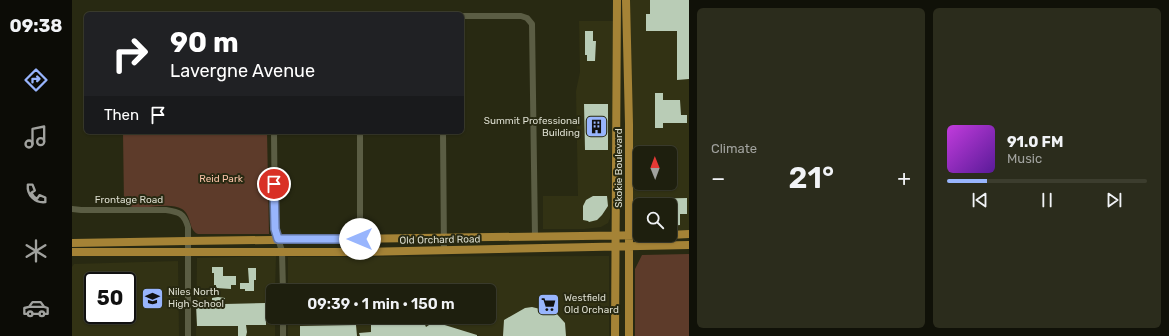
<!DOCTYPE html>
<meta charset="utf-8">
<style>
:root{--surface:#1e1f0e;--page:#2b2c1c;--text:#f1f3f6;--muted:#a1a29e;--line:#3c3d2e;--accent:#98b5fd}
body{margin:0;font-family:Rubik,sans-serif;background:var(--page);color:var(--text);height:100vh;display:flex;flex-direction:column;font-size:15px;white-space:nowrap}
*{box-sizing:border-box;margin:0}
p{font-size:13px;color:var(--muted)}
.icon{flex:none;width:22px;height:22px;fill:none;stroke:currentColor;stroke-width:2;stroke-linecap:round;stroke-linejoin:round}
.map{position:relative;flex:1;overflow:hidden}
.details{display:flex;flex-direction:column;gap:8px;padding:8px;background:#101108;width:480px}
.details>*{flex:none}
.hud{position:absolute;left:12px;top:12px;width:380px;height:122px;border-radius:6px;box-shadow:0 1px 3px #0004,0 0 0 1px var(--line);background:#202124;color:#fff;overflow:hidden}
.needle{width:26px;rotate:359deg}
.fabs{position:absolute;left:561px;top:146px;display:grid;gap:8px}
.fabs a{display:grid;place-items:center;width:44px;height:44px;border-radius:6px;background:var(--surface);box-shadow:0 1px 3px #0004,0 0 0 1px var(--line);font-size:20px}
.speed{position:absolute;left:12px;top:272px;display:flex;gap:8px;font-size:20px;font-weight:700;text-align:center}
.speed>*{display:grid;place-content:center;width:52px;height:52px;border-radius:50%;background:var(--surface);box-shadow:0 1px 3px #0004,0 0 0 1px var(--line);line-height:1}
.speed .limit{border:2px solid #111;border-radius:6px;background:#fff;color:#111}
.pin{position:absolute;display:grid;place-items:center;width:34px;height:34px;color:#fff;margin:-17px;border:2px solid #fff;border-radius:50%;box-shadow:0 1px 4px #0007}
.me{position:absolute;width:44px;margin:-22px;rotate:270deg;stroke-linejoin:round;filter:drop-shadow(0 0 3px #0008)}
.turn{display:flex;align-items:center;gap:14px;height:84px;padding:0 20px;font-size:18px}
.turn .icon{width:52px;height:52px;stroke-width:2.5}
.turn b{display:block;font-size:28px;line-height:34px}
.then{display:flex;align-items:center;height:38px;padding:0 20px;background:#0003;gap:8px;font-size:15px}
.big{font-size:30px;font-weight:600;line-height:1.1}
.details .tile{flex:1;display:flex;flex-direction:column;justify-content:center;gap:6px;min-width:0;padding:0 14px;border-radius:6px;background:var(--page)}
.song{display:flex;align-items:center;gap:12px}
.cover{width:48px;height:48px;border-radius:6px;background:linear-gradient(135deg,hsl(290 70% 55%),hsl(270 70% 35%))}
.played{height:4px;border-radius:2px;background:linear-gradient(90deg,var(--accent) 20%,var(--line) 20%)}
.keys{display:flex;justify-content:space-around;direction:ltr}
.heat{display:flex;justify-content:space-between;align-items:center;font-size:22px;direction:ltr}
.details .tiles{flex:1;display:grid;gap:8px;grid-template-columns:repeat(2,1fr)}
.trip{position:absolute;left:194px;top:284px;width:230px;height:40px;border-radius:6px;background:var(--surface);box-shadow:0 1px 3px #0004,0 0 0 1px var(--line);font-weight:600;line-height:40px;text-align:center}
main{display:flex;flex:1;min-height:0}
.menu{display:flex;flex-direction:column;width:72px;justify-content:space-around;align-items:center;background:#0c0c06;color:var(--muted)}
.menu .icon{width:28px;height:28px}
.menu .active{color:var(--accent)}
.menu b{font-size:18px;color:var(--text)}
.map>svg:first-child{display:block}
</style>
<main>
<nav class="menu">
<b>09:38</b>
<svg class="icon active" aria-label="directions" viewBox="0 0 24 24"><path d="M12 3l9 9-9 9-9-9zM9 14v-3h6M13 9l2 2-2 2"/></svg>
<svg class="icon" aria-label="music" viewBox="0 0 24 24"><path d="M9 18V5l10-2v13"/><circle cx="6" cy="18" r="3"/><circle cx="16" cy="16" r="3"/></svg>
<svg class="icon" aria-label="phone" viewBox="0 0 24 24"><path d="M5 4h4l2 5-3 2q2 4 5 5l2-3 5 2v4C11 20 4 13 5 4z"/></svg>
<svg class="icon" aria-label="climate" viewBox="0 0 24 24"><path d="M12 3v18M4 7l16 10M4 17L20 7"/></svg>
<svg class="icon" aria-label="car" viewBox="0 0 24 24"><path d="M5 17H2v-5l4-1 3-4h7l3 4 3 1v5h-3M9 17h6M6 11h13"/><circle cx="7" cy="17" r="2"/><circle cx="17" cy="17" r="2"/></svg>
</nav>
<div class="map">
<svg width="617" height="336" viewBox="0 0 617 336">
<rect width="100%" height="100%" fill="#282912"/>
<path fill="#323214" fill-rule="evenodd" d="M 558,0 L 617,0 L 617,231 L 598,231 L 598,205 L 568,205 L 568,231 L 561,231 ZM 568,153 L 598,153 L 598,183 L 568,183 Z
M 507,21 L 541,21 L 541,141 L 539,156 L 538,218 L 536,223 L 529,227 L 513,229 L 471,229 L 471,196 L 506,196 L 504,91 L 508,72 Z
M 204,256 L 203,291 L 201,291 L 201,317 L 203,317 L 203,336 L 124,336 L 125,258 Z
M 537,256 L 537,336 L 216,336 L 216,317 L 417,317 L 417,291 L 216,291 L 216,257 Z
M 106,261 L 107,336 L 0,336 L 0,267 L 2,264 ZM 21,281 L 55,281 L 55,315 L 21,315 Z"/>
<path fill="#5d3b2a" d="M 51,132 L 195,132 L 197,234 L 126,234 C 116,230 120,215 110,209 C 95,200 68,213 52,204 Z
M 617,254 L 617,336 L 563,336 L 563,269 L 570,255 Z"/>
<path fill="#b9ccb6" d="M 578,0 L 617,0 L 617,79 L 605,80 L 605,31 L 574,31 L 574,14 L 578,14 Z
M 513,31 L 521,31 L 521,41 L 524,41 L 523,61 L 515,61 L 515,55 L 513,55 Z
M 583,93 L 591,93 L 591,100 L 608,100 L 609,115 L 615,115 L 615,123 L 591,123 L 591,128 L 583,128 Z
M 512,104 L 536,104 L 536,150 L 513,150 Z
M 521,196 L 535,196 L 536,206 L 530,215 L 525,220 L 517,222 L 516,221 L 511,220 L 511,206 L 514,200 Z
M 615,198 L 615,214 L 608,214 L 608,225 L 598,226 L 598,205 L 568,205 L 568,199 Z
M 140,267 L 151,267 L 151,276 L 164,276 L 164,285 L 159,285 L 159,289 L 144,288 L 144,285 L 142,285 L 142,273 L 140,273 Z
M 176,268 L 184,268 L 184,280 L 182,280 L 182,291 L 173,291 L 173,289 L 168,289 L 168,283 L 177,283 Z
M 146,297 L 153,298 L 153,304 L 194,303 L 194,325 L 174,325 L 175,332 L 174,336 L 166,336 L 166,326 L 125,326 L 124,304 L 140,304 L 140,298 Z
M 460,307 L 484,313 L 493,323 L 494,336 L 431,336 L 432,320 L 453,308 Z
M 299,318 L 346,318 L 351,320 L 354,327 L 360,323 L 363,322 L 405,335 L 405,336 L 288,336 L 287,333 L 299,332 Z
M 284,325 L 285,336 L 228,336 L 228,326 Z"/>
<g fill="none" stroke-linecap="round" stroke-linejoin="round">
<path stroke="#5b5d44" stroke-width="6" d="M 390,16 L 449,16 L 455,18 L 460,24 L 463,237
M 202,132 L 203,229 L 210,251 L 211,291
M 288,132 L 288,252
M 371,132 L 372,251
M 0,209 L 9,210 L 94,210 C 107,212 112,213 116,227 L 116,336
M 211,336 L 211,317"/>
<path stroke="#a58336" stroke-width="8" d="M 554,0 L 557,124 L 557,336
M 598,235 L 617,234
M 0,243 L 115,241 L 583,235
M 0,252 L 288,252 L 617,245
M 543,336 L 545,0"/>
</g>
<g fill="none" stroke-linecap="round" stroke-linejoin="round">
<defs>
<path id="route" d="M 202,184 L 203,229 L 206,239 L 288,239"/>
</defs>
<use href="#route" stroke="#6376a4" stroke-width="10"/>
<use href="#route" stroke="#98b5fd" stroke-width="7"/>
</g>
<defs>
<symbol id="building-square" viewBox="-11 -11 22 22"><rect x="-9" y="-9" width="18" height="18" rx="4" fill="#98b5fd" stroke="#282912"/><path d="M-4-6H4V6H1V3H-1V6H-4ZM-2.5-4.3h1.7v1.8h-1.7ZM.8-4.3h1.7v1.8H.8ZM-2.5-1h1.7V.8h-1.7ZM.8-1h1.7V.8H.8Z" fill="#111"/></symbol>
<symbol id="school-square" viewBox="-11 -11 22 22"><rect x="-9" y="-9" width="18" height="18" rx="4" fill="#98b5fd" stroke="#282912"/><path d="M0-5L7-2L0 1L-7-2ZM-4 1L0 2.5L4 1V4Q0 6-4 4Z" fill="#111"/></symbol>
<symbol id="supermarket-square" viewBox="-11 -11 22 22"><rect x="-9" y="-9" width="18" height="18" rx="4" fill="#98b5fd" stroke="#282912"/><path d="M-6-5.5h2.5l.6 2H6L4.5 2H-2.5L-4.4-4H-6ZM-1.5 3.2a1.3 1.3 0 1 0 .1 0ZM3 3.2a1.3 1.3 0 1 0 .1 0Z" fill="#111"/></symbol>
</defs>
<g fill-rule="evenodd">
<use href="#building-square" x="512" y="114" width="25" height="25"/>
<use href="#school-square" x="68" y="286" width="25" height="25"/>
<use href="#supermarket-square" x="464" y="292" width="25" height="25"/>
</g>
<g text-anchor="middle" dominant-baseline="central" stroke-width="4" stroke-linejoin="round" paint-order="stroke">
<g font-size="10" fill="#dcddcf" stroke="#282912" text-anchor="start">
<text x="508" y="121" text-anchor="end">Summit Professional<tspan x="508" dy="12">Building</tspan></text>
<text x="96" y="292">Niles North<tspan x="96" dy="12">High School</tspan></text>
<text x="492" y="298">Westfield<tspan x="492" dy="12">Old Orchard</tspan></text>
</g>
<g font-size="10" fill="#dcddcf" stroke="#282912">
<text transform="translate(547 168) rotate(-90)">Skokie Boulevard</text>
<text x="57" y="200">Frontage Road</text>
<text transform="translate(368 240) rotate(-1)">Old Orchard Road</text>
</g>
<g font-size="10" fill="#f7c1a6" stroke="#282912">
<text x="149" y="179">Reid Park</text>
</g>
</g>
</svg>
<div class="fabs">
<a><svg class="needle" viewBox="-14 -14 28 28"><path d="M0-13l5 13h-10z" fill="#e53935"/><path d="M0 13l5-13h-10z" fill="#a1a29e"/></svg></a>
<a><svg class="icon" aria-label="search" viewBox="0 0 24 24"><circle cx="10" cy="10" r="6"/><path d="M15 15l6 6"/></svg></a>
</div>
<div class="speed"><div class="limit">50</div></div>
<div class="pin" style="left:202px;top:184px;background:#d93025"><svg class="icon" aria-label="arrive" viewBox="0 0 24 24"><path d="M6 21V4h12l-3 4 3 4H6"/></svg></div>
<svg class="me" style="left:288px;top:239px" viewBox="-20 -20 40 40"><circle r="19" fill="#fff"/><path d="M0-13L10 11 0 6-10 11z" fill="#98b5fd"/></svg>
<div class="trip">09:39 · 1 min · 150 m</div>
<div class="hud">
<div class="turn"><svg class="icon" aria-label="right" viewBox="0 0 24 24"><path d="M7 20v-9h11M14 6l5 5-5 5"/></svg><div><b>90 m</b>Lavergne Avenue</div></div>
<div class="then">Then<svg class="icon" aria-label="arrive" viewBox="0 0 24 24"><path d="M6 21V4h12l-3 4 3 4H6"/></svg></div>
</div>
</div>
<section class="details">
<div class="tiles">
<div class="tile"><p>Climate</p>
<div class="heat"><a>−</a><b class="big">21°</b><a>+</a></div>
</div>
<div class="tile">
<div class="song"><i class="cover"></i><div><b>91.0 FM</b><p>Music</p></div></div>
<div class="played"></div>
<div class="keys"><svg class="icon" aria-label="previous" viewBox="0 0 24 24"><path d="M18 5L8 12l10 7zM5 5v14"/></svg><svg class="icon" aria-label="pause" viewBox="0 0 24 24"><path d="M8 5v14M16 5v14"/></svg><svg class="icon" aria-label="next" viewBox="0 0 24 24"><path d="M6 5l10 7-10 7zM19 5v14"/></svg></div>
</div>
</div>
</section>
</main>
